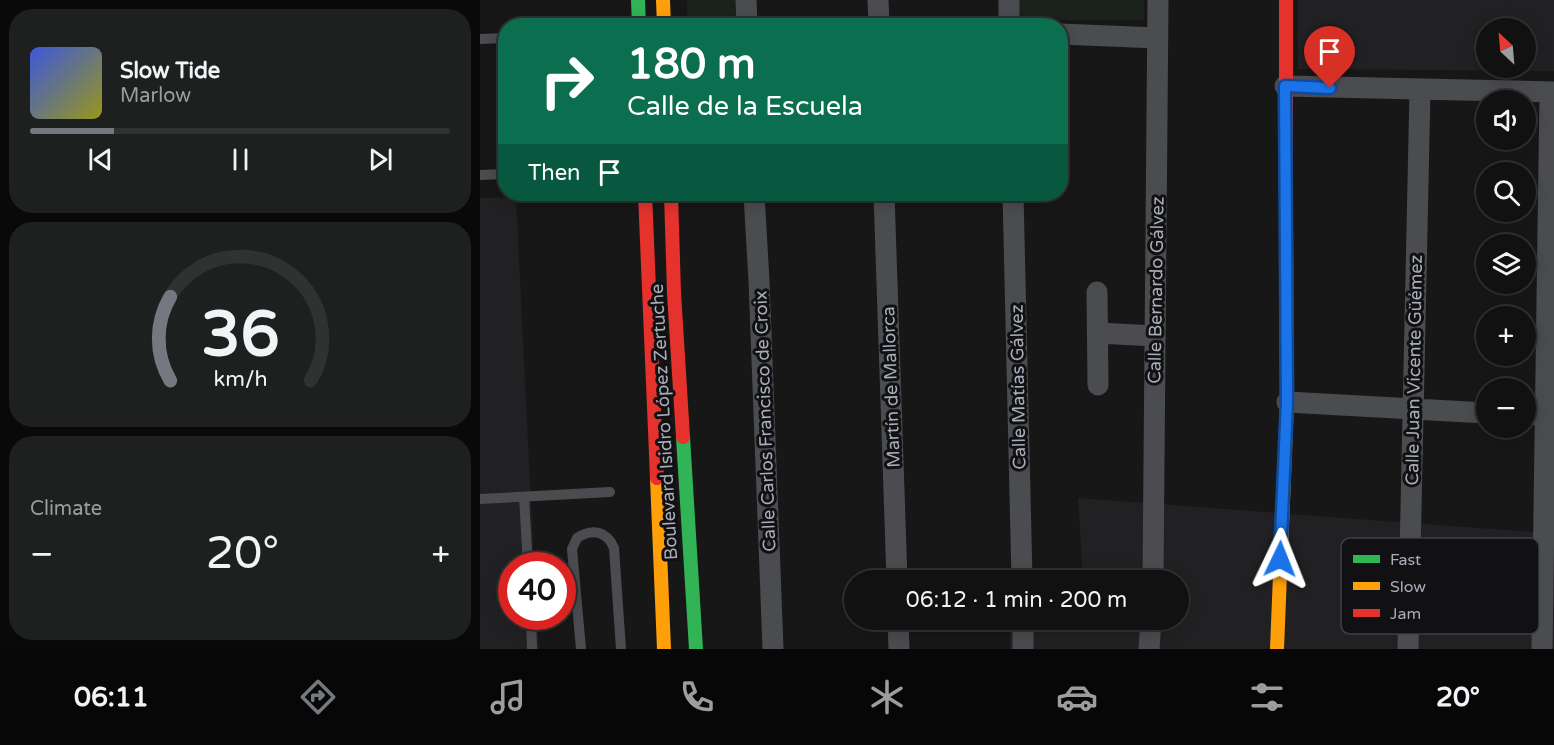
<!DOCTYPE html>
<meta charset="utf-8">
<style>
:root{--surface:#111;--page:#1e1f1f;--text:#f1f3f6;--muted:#9c9d9f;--line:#303131;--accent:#757880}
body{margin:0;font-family:"Varela Round",sans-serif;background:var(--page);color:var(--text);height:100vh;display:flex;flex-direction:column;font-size:22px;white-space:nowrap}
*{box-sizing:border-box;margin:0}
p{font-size:20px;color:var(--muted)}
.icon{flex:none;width:33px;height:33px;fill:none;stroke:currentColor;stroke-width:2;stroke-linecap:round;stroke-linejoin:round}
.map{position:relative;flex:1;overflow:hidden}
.drawer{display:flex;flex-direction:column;gap:9px;padding:9px;background:#090909;width:480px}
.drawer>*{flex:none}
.banner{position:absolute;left:18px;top:18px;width:570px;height:183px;border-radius:24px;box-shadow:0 3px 15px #0003,0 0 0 2px var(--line);background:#0b6e4f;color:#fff;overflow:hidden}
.needle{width:39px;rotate:334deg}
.tools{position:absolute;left:996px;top:18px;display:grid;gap:12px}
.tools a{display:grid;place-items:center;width:60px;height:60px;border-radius:50%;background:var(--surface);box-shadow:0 3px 15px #0003,0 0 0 2px var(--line);font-size:30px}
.speed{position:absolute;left:18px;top:552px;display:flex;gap:12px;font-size:30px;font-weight:700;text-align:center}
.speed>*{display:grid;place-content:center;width:78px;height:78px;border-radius:50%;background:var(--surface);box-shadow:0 3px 15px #0003,0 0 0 2px var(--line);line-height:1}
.speed .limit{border:9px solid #d22;background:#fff;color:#111}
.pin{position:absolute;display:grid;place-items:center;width:51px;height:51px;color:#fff;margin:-62px -26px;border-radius:50% 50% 50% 0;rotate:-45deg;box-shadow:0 0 6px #0007}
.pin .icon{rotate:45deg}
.me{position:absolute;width:66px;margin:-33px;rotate:2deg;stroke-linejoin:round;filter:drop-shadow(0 0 4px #0008)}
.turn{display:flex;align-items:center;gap:21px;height:126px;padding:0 30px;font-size:27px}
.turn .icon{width:78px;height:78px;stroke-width:2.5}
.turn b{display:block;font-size:42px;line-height:51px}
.then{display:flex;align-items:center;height:57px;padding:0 30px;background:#0003;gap:12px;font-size:22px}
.big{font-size:45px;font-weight:600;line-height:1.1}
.drawer .tile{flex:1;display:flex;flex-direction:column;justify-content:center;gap:9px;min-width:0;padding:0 21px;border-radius:24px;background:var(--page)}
.drawer .dial{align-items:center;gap:0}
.dial svg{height:156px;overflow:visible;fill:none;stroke:var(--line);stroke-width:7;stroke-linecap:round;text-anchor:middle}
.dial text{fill:var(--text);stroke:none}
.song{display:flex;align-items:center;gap:18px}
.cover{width:72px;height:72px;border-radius:9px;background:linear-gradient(135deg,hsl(230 70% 55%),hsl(60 70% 35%))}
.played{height:6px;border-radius:3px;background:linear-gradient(90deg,var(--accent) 20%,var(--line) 20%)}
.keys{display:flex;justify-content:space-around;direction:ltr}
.heat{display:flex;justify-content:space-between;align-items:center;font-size:33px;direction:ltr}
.trip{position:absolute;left:364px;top:570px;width:345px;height:60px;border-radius:30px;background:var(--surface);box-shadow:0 3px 15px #0003,0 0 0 2px var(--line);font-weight:600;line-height:60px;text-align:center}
.tabs{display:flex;height:96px;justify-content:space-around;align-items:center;background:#070707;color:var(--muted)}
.tabs .icon{width:42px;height:42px}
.tabs .active{color:var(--accent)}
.tabs b{font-size:27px;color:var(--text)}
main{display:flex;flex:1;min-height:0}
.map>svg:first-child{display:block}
</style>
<main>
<section class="drawer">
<div class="tile">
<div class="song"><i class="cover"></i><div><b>Slow Tide</b><p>Marlow</p></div></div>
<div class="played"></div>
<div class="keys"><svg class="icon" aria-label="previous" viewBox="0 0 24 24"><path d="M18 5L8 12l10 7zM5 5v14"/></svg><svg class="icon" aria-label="pause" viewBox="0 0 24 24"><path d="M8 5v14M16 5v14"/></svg><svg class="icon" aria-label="next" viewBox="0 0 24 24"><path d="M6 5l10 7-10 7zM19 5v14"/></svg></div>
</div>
<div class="tile dial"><svg viewBox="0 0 100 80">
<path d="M14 69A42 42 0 1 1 86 69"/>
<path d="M14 69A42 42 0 0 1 14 26" stroke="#757880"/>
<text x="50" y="56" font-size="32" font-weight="700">36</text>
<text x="50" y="72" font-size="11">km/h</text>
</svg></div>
<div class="tile"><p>Climate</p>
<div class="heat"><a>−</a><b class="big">20°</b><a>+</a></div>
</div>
</section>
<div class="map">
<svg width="1074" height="649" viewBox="0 0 1074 649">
<rect width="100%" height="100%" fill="#171717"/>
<path fill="#212124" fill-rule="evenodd" d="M 818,0 L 1074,0 L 1074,71 L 818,69 ZM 1006,28 L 1046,28 L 1046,68 L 1006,68 Z
M 36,197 L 54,565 L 32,566 L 32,616 L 57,617 L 59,649 L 0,649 L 0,198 Z
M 1074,433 L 1074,649 L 530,649 L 529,620 L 699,620 L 699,580 L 603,580 L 598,498 L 1052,532 L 1073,530 Z"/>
<path fill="#1b211c" d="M 207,0 L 260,0 L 260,25 L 207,25 Z
M 539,0 L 664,0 L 664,20 L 540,20 Z"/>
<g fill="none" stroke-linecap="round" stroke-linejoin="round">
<path stroke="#4b4c50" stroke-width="10" d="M 0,39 L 26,38
M 0,175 L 26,174
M 44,497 L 48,566
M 0,499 L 130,492
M 51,616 L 52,649
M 101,649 L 92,549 L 97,538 C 112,528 127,531 134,548 L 141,649"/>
<path stroke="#4b4c50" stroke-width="21" d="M 266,0 L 267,26
M 398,0 L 399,26
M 529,0 L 529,26
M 580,34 L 678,38
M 805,86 L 1074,92
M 274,194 L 279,281 L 293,649
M 404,194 L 417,580
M 533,194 L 542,580
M 617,292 L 618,385
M 618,333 L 675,336
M 807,402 L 1006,413
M 1046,414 L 1074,416
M 673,580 L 678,0
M 418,620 L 419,649
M 543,620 L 543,649
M 669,649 L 671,620
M 928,649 L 940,90
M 1062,649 L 1070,92"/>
<path stroke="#30b455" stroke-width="14" d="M 158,0 L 159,26
M 203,437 L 216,649"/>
<path stroke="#ff9f0a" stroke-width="14" d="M 183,0 L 184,26
M 177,478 L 184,649
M 797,649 L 807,402 L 806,228"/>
<path stroke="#e5322d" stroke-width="14" d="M 165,194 L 177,478
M 191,194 L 194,293 L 203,437
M 806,228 L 806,0"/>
</g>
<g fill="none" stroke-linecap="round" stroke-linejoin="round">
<defs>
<path id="route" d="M 800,559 L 807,402 L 805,86 L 850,88"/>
</defs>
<use href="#route" stroke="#114b97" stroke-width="15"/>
<use href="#route" stroke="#1a73e8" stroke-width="10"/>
</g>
<g text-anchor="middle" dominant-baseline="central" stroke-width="6" stroke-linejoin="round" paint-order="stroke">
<g font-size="18" fill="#a8adb8" stroke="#111113">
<text transform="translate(676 290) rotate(-89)">Calle Bernardo Gálvez</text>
<text transform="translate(934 370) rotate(-89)">Calle Juan Vicente Güémez</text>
<text transform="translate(411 387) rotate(-92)">Martín de Mallorca</text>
<text transform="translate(538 387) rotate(-91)">Calle Matías Gálvez</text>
<text transform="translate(285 421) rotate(-92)">Calle Carlos Francisco de Croix</text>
<text transform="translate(184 422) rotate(-93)">Boulevard Isidro López Zertuche</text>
</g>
</g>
<rect x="861" y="538" width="198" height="96" rx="9" fill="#111113" stroke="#3e4045" stroke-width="1.5"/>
<rect x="873" y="555" width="27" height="8" fill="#30b455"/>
<rect x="873" y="582" width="27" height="8" fill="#ff9f0a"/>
<rect x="873" y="609" width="27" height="8" fill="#e5322d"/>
<g font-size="16" fill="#a8adb8">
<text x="910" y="565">Fast</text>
<text x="910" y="592">Slow</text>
<text x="910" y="619">Jam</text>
</g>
</svg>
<div class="tools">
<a><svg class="needle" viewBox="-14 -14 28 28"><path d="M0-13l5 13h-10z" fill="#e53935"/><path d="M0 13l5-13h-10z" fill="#9c9d9f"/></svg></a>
<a><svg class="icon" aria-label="sound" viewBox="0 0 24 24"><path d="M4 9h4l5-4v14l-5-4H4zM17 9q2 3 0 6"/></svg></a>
<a><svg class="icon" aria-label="search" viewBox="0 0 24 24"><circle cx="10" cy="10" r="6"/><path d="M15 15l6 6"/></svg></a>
<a><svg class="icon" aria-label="layers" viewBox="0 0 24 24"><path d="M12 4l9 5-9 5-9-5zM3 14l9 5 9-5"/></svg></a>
<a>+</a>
<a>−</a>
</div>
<div class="speed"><div class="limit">40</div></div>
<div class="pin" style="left:850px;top:88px;background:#d93025"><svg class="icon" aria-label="arrive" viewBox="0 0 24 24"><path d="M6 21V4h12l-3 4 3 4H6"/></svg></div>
<svg class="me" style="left:800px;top:559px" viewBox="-20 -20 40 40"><path d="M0-17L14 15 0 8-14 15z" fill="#1a73e8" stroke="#fff" stroke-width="4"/></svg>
<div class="trip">06:12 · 1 min · 200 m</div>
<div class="banner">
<div class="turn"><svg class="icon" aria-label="right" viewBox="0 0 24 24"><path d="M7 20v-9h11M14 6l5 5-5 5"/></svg><div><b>180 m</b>Calle de la Escuela</div></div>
<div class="then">Then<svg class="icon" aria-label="arrive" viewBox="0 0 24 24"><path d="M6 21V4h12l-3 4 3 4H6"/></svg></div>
</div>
</div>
</main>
<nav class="tabs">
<b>06:11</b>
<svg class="icon active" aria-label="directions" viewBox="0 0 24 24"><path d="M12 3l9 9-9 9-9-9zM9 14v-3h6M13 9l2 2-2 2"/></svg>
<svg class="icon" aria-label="music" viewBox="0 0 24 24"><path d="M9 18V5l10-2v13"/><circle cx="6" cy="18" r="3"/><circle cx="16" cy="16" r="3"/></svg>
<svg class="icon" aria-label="phone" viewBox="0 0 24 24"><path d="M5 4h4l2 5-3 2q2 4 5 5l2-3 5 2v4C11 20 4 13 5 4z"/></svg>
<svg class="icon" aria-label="climate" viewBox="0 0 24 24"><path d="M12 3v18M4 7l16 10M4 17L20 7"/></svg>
<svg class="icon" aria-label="car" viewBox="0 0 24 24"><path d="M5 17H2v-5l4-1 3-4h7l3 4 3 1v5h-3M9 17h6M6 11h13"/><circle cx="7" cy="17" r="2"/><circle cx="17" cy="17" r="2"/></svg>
<svg class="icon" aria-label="filters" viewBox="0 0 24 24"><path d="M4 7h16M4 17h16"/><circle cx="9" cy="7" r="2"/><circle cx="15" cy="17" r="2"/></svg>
<b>20°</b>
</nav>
